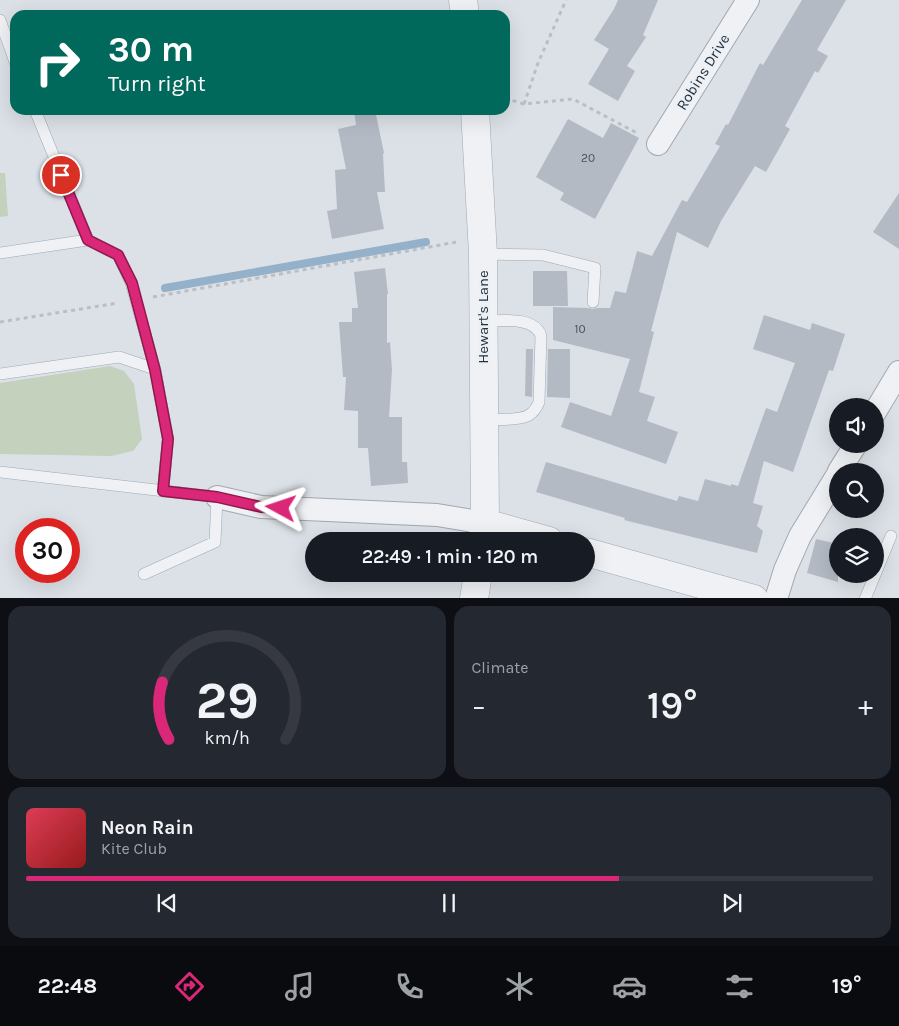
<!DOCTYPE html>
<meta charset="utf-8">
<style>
:root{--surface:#171b24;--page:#242831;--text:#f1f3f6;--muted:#9ea1a6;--line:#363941;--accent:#db2777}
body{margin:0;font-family:Karla,sans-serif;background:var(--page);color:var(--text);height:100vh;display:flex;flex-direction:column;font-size:19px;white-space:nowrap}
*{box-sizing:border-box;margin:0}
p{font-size:16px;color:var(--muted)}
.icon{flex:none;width:28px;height:28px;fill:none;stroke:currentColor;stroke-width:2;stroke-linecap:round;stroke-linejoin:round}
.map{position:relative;height:598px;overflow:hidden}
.sheet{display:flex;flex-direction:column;gap:8px;padding:8px;background:#0d0f14;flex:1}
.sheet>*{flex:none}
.banner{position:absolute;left:10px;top:10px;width:500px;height:105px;border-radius:15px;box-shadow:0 5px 20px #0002;background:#00695c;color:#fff;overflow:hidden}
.fabs{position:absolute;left:829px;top:398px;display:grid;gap:10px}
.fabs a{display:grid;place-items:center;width:55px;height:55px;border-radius:50%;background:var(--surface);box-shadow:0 5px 20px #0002;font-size:25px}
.speed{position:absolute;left:15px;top:518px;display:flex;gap:10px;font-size:25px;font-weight:700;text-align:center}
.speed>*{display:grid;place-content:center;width:65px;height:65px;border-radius:50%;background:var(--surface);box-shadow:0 5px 20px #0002;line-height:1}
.speed .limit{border:8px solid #d22;background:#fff;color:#111}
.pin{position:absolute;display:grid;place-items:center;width:42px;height:42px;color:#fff;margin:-21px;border:2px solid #fff;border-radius:50%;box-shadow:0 1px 5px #0007}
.me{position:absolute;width:55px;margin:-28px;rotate:275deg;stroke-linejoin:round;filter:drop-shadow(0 0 4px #0008)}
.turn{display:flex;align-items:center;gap:18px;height:105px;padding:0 15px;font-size:22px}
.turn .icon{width:65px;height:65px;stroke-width:2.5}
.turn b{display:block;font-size:35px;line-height:42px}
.big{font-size:38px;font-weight:600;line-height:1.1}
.sheet .widget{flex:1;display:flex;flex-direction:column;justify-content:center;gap:8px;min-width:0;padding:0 18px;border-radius:15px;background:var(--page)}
.sheet .dial{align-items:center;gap:0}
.dial svg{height:130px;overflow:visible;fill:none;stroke:var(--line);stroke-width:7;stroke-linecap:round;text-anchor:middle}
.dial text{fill:var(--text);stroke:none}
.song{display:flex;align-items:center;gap:15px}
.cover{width:60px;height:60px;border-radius:8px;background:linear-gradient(135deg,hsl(350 70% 55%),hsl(0 70% 35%))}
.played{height:5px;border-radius:2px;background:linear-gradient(90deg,var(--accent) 70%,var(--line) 70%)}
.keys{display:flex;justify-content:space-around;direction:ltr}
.heat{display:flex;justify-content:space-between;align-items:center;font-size:28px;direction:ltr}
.sheet .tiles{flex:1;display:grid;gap:8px;grid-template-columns:1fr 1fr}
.widget:last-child{grid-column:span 2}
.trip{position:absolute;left:305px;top:532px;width:290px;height:50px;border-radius:25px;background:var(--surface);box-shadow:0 5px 20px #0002;font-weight:600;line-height:50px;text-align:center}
.dock{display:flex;height:80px;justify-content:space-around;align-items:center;background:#090b0e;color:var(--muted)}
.dock .icon{width:35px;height:35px}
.dock .selected{color:var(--accent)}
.dock b{font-size:22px;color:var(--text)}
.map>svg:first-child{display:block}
</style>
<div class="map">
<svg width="899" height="599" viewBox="0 0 899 599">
<rect width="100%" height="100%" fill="#dce1e7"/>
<path fill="#c3d1bd" d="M 0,173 L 5,173 L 8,216 L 0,217 Z
M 110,366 L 124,371 L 134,384 L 142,439 L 133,451 L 111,456 L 0,454 L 0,383 Z"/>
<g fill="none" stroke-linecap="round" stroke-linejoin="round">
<path stroke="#95b1c9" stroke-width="8" d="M 165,288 L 426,242"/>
</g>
<path fill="#b3bac4" d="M 618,0 L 658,0 L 643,35 L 646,37 L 627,66 L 635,71 L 618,101 L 588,84 L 609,49 L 594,40 L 614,9 Z
M 802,0 L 846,0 L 817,50 L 828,56 L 818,73 L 815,71 L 785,126 L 790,129 L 766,172 L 755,166 L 721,221 L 708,248 L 677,232 L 651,331 L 654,332 L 639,392 L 655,397 L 647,421 L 678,432 L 666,464 L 561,427 L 570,402 L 611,416 L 630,359 L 553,340 L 553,307 L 588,308 L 593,309 L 597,308 L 610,308 L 615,291 L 626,293 L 637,251 L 652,256 L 682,200 L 687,202 L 720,146 L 715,144 L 726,124 L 728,125 L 760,63 L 763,65 Z
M 354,110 L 375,110 L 384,153 L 383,154 L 385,192 L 377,192 L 384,229 L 332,239 L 327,211 L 337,209 L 335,170 L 346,169 L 338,129 L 356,125 Z
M 568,119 L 603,138 L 611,123 L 639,138 L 595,219 L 560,200 L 564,193 L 536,177 Z
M 899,193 L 899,249 L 873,232 Z
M 385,268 L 388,294 L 387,294 L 387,343 L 390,342 L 392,370 L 389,417 L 402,417 L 402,462 L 407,462 L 408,483 L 371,486 L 368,448 L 358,448 L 358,411 L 344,410 L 346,377 L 343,377 L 339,322 L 352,322 L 352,308 L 358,308 L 354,272 Z
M 533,271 L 567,271 L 568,306 L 533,306 Z
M 764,315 L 810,330 L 812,323 L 845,334 L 833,371 L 829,370 L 793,472 L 764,461 L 753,503 L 763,506 L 757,526 L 763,531 L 757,553 L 624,520 L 625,518 L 536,492 L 546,462 L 677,501 L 679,496 L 698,501 L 705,479 L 731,486 L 731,484 L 738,486 L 766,408 L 777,412 L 795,363 L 753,349 Z
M 526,349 L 533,349 L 532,397 L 525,396 Z
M 548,349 L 570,349 L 570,398 L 547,397 Z
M 816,539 L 838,544 L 838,582 L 807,573 Z"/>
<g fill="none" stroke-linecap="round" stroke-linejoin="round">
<defs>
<path id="service" d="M 0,20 L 15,62
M 35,110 L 88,240
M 0,253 L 88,240 L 118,255 L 131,283 L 155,369
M 483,254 L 543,255 L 595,268 L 593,302
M 0,374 L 119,357 L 155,369 L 168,439 L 163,491
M 484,420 C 495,419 520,421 529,415 C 534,412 537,407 539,402 L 541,336 C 535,316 501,321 484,321
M 0,472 L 217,497 L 215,542 L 144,574
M 865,599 L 891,536"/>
<path id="minor" d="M 658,144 L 748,0
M 875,412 L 899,372
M 839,471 L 856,444
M 217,497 L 261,507 L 437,515 L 485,523
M 776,599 L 785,570 L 800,536 L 838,474"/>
<path id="tertiary" d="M 463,0 L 465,15
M 475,110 L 483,254 L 485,523 L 482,541
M 485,523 L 549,541
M 586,552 L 754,599
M 474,599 L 478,574"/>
</defs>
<use href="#service" stroke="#a1a8b1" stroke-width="12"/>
<use href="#minor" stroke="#a1a8b1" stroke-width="24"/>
<use href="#tertiary" stroke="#a1a8b1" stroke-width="29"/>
<path stroke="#babfc5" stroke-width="3" stroke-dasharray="4 4" stroke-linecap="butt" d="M 505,98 L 524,104 L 573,99 L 637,133
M 524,104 L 538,63 L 566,0
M 153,297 L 457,242
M 0,322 L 118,303"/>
<use href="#service" stroke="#eff1f5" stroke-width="11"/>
<use href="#minor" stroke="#eff1f5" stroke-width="22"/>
<use href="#tertiary" stroke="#eff1f5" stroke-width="28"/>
</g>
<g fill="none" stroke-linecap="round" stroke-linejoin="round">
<defs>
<path id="route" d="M 61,175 L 88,240 L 118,255 L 132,283 L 155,370 L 168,439 L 163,491 L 217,497 L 261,507 L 281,508"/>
</defs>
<use href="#route" stroke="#8e194d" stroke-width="12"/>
<use href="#route" stroke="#db2777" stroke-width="9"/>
</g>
<g text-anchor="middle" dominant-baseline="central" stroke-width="4.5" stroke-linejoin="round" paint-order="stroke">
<g font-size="12" fill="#485260">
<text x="588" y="158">20</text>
<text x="580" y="329">10</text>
</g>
<g font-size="15" fill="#252f3e" stroke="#ebf0f5">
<text transform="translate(703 72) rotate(-58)">Robins Drive</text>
<text transform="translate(483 317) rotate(-90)">Hewart's Lane</text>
</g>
</g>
</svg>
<div class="fabs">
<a><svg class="icon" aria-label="sound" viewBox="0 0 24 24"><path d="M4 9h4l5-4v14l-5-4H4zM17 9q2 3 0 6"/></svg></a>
<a><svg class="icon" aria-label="search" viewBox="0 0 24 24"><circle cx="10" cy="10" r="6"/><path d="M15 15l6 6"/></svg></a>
<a><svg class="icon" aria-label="layers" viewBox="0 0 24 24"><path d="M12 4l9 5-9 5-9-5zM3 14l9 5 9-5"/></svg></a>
</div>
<div class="speed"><div class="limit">30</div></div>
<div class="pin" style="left:61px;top:175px;background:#d93025"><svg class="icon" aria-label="arrive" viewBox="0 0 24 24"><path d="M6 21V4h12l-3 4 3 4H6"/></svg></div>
<svg class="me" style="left:281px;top:508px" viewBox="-20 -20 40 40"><path d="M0-17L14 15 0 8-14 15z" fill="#db2777" stroke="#fff" stroke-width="4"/></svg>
<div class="trip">22:49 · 1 min · 120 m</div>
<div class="banner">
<div class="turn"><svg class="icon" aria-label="right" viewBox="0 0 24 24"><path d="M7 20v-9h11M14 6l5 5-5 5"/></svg><div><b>30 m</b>Turn right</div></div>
</div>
</div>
<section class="sheet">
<div class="tiles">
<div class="widget dial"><svg viewBox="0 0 100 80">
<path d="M14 69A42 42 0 1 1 86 69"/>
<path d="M14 69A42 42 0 0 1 10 34" stroke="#db2777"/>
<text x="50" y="56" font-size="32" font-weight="700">29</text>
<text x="50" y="72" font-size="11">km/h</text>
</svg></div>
<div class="widget"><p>Climate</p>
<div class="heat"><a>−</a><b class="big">19°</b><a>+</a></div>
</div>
<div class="widget">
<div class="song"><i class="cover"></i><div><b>Neon Rain</b><p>Kite Club</p></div></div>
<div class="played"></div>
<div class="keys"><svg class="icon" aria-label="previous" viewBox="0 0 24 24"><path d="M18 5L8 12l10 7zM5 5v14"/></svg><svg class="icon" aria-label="pause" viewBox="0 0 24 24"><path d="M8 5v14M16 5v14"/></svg><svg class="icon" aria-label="next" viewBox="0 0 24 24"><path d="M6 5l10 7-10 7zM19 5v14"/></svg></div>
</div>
</div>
</section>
<nav class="dock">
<b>22:48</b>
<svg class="icon selected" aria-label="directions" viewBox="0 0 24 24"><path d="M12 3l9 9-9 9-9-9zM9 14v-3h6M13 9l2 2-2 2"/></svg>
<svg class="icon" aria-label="music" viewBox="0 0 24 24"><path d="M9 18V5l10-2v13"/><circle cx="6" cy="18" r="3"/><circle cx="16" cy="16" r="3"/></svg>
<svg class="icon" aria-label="phone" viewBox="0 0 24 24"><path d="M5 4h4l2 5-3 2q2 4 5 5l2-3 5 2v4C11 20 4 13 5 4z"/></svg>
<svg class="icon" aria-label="climate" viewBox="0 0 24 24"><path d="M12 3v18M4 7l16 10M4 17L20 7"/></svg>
<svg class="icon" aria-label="car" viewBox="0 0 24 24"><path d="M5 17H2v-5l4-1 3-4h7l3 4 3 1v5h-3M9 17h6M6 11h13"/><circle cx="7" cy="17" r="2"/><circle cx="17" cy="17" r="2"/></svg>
<svg class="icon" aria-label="filters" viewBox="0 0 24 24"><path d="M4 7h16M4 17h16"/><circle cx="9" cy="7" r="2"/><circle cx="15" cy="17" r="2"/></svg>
<b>19°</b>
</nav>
